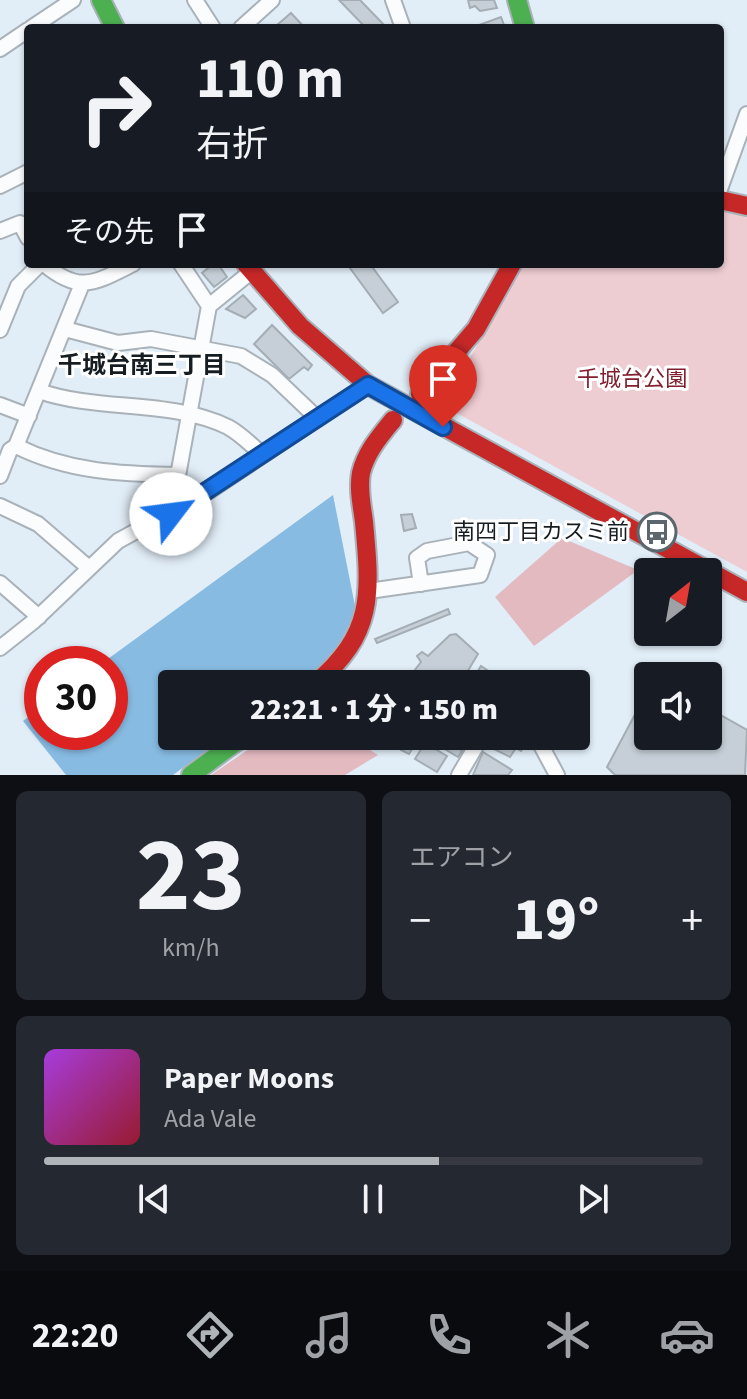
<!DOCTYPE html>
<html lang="ja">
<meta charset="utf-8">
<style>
:root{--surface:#171b24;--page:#242831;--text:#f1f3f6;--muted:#9ea1a6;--line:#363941;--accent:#aeb4b8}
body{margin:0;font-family:"Source Sans 3","Noto Sans JP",sans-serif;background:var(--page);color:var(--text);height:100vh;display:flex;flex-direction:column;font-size:30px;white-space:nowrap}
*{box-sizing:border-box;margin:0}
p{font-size:26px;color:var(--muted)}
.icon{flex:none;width:44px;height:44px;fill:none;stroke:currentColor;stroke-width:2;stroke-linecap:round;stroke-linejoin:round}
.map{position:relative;height:775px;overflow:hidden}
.panel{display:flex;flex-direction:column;gap:16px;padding:16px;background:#0d0f14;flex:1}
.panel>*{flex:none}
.hud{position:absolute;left:24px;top:24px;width:700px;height:244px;border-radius:8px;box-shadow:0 2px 6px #0004;background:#171b24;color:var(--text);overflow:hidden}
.needle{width:52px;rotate:31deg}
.tools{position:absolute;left:634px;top:558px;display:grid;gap:16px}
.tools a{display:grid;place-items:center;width:88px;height:88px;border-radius:8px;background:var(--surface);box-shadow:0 2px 6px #0004;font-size:40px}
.speed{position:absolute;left:24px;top:646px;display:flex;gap:16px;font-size:40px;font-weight:700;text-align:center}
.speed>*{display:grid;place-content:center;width:104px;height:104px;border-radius:50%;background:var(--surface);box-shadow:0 2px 6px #0004;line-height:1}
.speed .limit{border:12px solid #d22;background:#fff;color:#111}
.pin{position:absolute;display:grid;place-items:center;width:68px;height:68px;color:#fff;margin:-82px -34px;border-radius:50% 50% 50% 0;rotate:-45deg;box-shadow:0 0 8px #0007}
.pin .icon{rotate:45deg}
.me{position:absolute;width:88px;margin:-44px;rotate:60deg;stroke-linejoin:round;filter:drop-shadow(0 0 6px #0008)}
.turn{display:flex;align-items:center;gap:28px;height:168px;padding:0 40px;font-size:36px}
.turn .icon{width:104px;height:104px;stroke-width:2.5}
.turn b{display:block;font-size:56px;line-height:68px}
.then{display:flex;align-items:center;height:76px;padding:0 40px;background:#0003;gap:16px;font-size:30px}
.big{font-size:60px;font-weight:800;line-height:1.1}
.panel .widget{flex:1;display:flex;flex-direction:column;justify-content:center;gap:12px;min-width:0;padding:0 28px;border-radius:12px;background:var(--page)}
.panel .dial{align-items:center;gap:0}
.dial b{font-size:104px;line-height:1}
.song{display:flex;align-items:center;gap:24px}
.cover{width:96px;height:96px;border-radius:12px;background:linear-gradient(135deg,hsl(280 70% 55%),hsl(350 70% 35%))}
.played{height:8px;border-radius:4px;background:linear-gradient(90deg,var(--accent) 60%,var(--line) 60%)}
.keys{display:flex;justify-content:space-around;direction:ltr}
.heat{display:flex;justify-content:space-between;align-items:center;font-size:44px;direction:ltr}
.panel .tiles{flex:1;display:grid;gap:16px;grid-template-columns:1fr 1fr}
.widget:last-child{grid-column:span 2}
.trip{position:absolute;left:158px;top:670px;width:432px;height:80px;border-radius:8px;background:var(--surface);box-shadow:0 2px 6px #0004;font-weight:800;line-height:80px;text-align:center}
.dock{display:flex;height:128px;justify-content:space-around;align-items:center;background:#090b0e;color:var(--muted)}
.dock .icon{width:56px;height:56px}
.dock .active{color:var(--accent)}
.dock b{font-size:36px;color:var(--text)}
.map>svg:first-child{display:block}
</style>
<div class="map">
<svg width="747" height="775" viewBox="0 0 747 775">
<rect width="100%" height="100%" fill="#e1edf7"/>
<path fill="#edccd2" d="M 720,210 L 747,216 L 747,572 L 433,400 L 470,358 L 523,264 L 720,264 Z"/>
<path fill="#e4bac1" d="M 562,538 L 638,570 L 534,646 L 495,597 Z
M 349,737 L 378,755 L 345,775 L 211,775 L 265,738 Z"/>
<path fill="#87bbe2" d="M 333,495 L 356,611 L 333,656 L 295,684 L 172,684 L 172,736 L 226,736 L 173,775 L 66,775 L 23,721 L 42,707 L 42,732 L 110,732 L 110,664 L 101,664 Z"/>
<path fill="#c6cfd7" stroke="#a4adb4" stroke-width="2" d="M 339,0 L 360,0 L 387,28 L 366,28 Z
M 468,0 L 494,0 L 497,8 L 480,11 L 475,6 L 470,8 Z
M 291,13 L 305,28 L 280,28 L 277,25 Z
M 501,17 L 504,25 L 500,28 L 471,28 Z
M 213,264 L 218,264 L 227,277 L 214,287 L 202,273 Z
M 347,264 L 370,264 L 398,302 L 383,313 Z
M 243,295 L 256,309 L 245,318 L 226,309 Z
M 272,325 L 312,365 L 308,370 L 304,367 L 289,379 L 254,344 Z
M 412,514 L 416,528 L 404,531 L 401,515 Z
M 448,609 L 450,614 L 377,643 L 375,639 Z
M 456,634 L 478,654 L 460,684 L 404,684 L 421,662 L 417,656 L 422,652 L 428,656 L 450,635 Z
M 481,666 L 493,674 L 492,684 L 470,684 Z
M 648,690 L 648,736 L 708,736 L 708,708 L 747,730 L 745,775 L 615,775 L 607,767 Z
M 388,736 L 420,736 L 409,754 L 401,750 L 403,745 L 386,740 Z
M 423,736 L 443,736 L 462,751 L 458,757 Z
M 496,736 L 520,736 L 528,741 L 521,751 L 516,748 L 510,757 L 490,747 Z
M 425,743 L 447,756 L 437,772 L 415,759 Z
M 483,752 L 512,770 L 508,775 L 473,775 Z"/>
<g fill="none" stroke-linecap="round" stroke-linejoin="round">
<defs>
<path id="street" d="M 195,0 L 213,28
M 393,0 L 403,28
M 31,28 L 73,0
M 241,28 L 272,0
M 0,49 L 28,30
M 0,186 L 28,172
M 720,189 L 747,114
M 0,231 L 20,223 L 28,238
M 44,264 C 79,294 95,283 133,264
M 181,264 L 209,306
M 65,329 L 118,343 L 151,339 L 241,356 L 272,375 L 317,418
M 0,330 L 18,286 L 40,264
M 39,391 C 99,412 170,399 228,427 C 241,434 251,445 262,454
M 0,405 L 29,416
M 16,446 C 68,472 121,474 178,475
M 0,476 L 10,450 L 16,446 L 82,284
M 0,506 L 38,524 L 89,568
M 171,514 L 209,306 L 252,271
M 0,583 L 39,617
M 369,591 L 480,575 L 487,555 L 469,543 L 427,551 L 417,558 L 421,584
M 0,648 L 34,621 L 118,541 L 211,490 L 368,385
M 536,736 L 557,775
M 459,775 L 482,736"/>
<path id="fast" d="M 101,0 L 115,28
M 517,0 L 525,28
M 191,775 L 244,736"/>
<path id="jam" d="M 720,200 L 747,206
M 246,264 L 300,326 L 368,385 L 747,592
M 420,394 L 476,329 L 512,264
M 315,684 C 374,634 371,595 364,522 C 362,506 358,489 361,473 C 366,452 380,436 393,420"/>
</defs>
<use href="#street" stroke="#a9b2b9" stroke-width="18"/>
<use href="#fast" stroke="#a9b2b9" stroke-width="22"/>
<use href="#jam" stroke="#a9b2b9" stroke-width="22"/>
<use href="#street" stroke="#fafcfe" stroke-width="14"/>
<use href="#fast" stroke="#4caf50" stroke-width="18"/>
<use href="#jam" stroke="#c62828" stroke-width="18"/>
</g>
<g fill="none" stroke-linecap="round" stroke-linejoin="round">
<defs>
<path id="route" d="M 171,514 L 368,385 L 443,427"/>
</defs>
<use href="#route" stroke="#114b97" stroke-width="20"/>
<use href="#route" stroke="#1a73e8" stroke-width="14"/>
</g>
<defs>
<symbol id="bus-ring" viewBox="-11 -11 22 22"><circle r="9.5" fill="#fff" stroke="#5c666d" stroke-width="1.5"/><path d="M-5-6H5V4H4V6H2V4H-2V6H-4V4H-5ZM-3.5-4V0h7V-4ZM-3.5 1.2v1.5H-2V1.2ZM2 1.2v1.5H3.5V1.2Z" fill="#5c666d"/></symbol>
</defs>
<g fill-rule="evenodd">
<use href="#bus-ring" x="635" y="510" width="44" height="44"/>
</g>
<g text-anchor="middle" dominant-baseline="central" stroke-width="6" stroke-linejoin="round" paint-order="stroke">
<g font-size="22" fill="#811f2e" stroke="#fff">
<text x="632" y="379">千城台公園</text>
</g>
<g font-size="22" fill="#151d22" stroke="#fff" text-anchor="end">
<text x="629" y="532">南四丁目カスミ前</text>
</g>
<g font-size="24" font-weight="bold" fill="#151d22" stroke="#fff">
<text x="142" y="365">千城台南三丁目</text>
</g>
</g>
</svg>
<div class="tools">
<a><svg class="needle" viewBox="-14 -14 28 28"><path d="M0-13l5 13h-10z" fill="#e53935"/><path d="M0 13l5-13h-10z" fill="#9ea1a6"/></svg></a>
<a><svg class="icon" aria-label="sound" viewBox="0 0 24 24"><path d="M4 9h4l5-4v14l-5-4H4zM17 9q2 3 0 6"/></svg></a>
</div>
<div class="speed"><div class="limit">30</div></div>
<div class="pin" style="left:443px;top:427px;background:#d93025"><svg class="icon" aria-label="arrive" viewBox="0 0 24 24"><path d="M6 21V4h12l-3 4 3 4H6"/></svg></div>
<svg class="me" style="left:171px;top:514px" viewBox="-20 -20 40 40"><circle r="19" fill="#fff"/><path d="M0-13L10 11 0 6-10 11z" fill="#1a73e8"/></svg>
<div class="trip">22:21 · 1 分 · 150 m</div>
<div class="hud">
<div class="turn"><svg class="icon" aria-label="right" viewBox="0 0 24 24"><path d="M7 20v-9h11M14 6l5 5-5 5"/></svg><div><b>110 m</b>右折</div></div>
<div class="then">その先<svg class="icon" aria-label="arrive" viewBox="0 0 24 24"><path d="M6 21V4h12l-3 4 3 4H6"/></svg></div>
</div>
</div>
<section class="panel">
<div class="tiles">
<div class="widget dial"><b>23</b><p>km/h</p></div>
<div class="widget"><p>エアコン</p>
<div class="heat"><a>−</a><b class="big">19°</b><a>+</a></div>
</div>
<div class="widget">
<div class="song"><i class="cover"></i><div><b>Paper Moons</b><p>Ada Vale</p></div></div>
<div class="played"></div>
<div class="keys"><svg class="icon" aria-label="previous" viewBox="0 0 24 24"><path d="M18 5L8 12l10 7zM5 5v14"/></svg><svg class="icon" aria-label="pause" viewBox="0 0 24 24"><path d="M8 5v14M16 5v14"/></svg><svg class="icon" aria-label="next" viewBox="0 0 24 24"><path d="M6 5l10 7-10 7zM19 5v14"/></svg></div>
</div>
</div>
</section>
<nav class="dock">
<b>22:20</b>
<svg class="icon active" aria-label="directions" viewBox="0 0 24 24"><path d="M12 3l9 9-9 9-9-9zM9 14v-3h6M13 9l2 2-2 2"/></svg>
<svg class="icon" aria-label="music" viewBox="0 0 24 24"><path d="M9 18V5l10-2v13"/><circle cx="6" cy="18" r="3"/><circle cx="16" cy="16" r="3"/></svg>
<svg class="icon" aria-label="phone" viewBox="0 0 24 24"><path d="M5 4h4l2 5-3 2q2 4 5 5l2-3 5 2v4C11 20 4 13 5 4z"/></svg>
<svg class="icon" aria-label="climate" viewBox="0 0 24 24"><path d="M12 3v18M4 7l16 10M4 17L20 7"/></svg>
<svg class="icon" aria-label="car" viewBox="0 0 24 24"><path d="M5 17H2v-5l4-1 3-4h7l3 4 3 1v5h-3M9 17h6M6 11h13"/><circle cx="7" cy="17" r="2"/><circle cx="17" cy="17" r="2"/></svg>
</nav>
